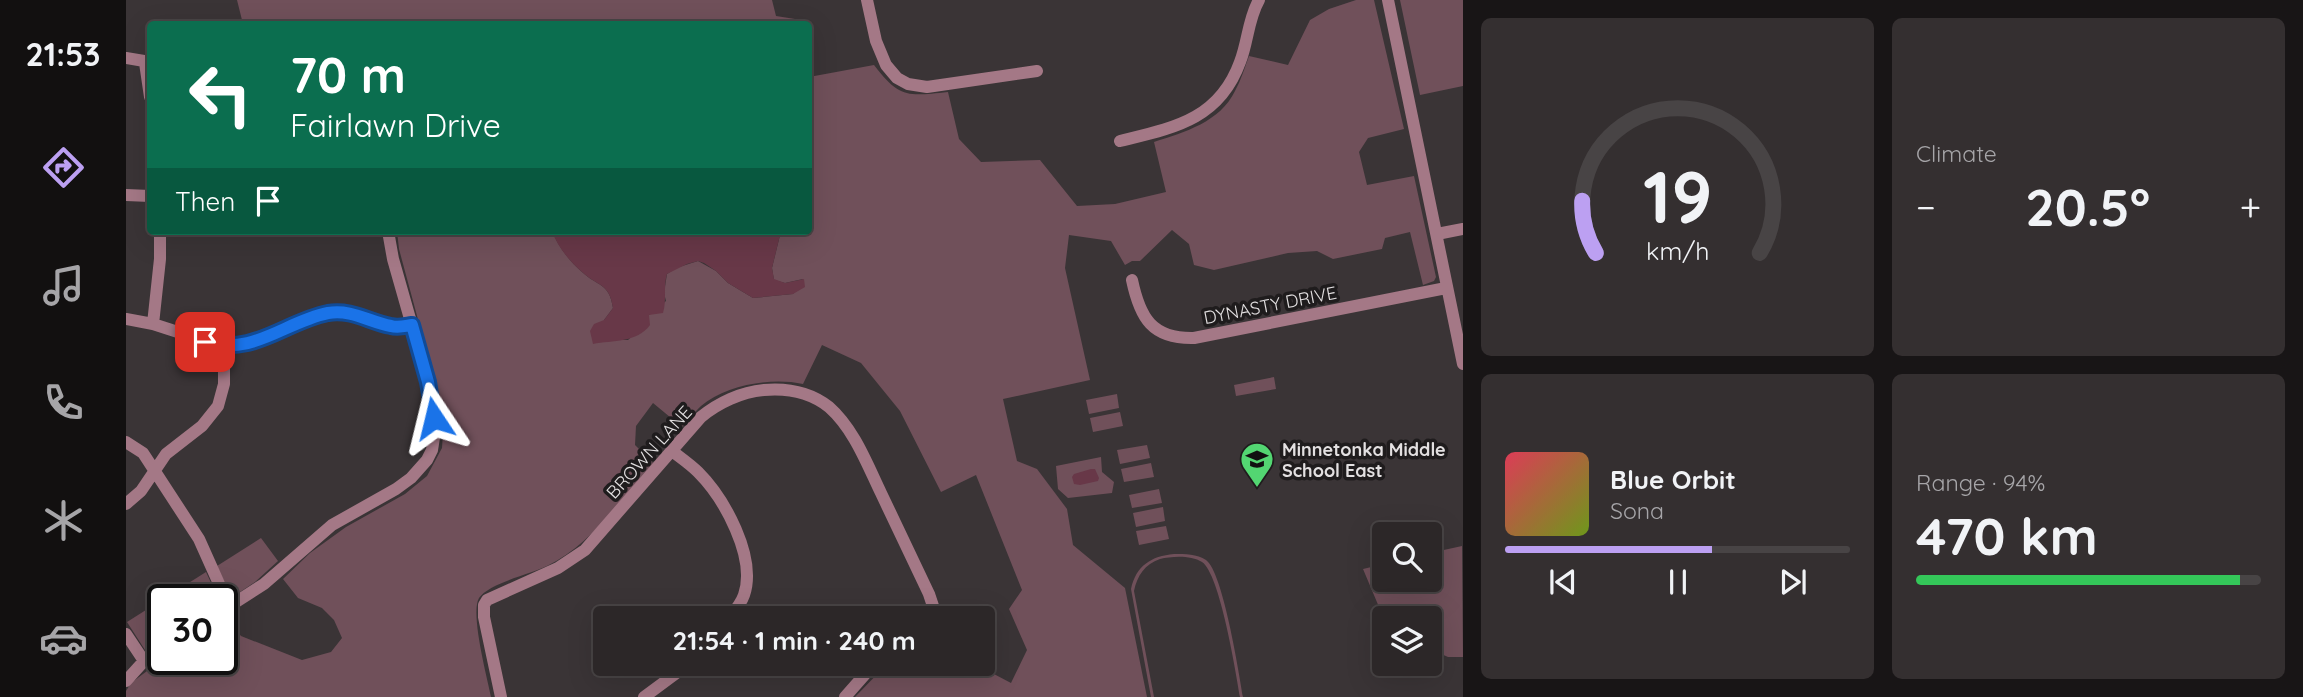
<!DOCTYPE html>
<meta charset="utf-8">
<style>
:root{--surface:#2c2728;--page:#342f30;--text:#f1f3f6;--muted:#a6a5a8;--line:#484445;--accent:#bca0f2}
body{margin:0;font-family:Quicksand,sans-serif;background:var(--page);color:var(--text);height:100vh;display:flex;flex-direction:column;font-size:26px;white-space:nowrap}
*{box-sizing:border-box;margin:0}
p{font-size:23px;color:var(--muted)}
.icon{flex:none;width:38px;height:38px;fill:none;stroke:currentColor;stroke-width:2;stroke-linecap:round;stroke-linejoin:round}
.map{position:relative;flex:1;overflow:hidden}
.drawer{display:flex;flex-direction:column;gap:18px;padding:18px;background:#181516;width:840px}
.drawer>*{flex:none}
.hud{position:absolute;left:21px;top:21px;width:665px;height:214px;border-radius:7px;box-shadow:0 7px 28px #0002,0 0 0 2px var(--line);background:#0b6e4f;color:#fff;overflow:hidden}
.tools{position:absolute;left:1246px;top:522px;display:grid;gap:14px}
.tools a{display:grid;place-items:center;width:70px;height:70px;border-radius:7px;background:var(--surface);box-shadow:0 7px 28px #0002,0 0 0 2px var(--line);font-size:35px}
.speed{position:absolute;left:21px;top:584px;display:flex;gap:14px;font-size:35px;font-weight:700;text-align:center}
.speed>*{display:grid;place-content:center;width:91px;height:91px;border-radius:50%;background:var(--surface);box-shadow:0 7px 28px #0002,0 0 0 2px var(--line);line-height:1}
.speed .limit{border:4px solid #111;border-radius:10px;background:#fff;color:#111}
.pin{position:absolute;display:grid;place-items:center;width:60px;height:60px;color:#fff;margin:-30px;border-radius:14px;box-shadow:0 4px 10px #0006}
.me{position:absolute;width:77px;margin:-38px;rotate:350deg;stroke-linejoin:round;filter:drop-shadow(0 0 5px #0008)}
.turn{display:flex;align-items:center;gap:24px;height:147px;padding:0 28px;font-size:32px}
.turn .icon{width:91px;height:91px;stroke-width:2.5}
.turn b{display:block;font-size:49px;line-height:60px}
.then{display:flex;align-items:center;height:66px;padding:0 28px;background:#0003;gap:14px;font-size:26px}
.big{font-size:52px;font-weight:800;line-height:1.1}
.drawer .card{flex:1;display:flex;flex-direction:column;justify-content:center;gap:10px;min-width:0;padding:0 24px;border-radius:10px;background:var(--page)}
.drawer .dial{align-items:center;gap:0}
.dial svg{height:182px;overflow:visible;fill:none;stroke:var(--line);stroke-width:7;stroke-linecap:round;text-anchor:middle}
.dial text{fill:var(--text);stroke:none}
.song{display:flex;align-items:center;gap:21px}
.cover{width:84px;height:84px;border-radius:10px;background:linear-gradient(135deg,hsl(350 70% 55%),hsl(80 70% 35%))}
.played{height:7px;border-radius:4px;background:linear-gradient(90deg,var(--accent) 60%,var(--line) 60%)}
.keys{display:flex;justify-content:space-around;direction:ltr}
.heat{display:flex;justify-content:space-between;align-items:center;font-size:38px;direction:ltr}
.charge{height:10px;border-radius:5px;background:linear-gradient(90deg,#34c759 94%,var(--line) 0)}
.drawer .tiles{flex:1;display:grid;gap:18px;grid-template-columns:repeat(2,1fr)}
.trip{position:absolute;left:467px;top:606px;width:402px;height:70px;border-radius:7px;background:var(--surface);box-shadow:0 7px 28px #0002,0 0 0 2px var(--line);font-weight:800;line-height:70px;text-align:center}
main{display:flex;flex:1;min-height:0}
.tab-bar{display:flex;flex-direction:column;width:126px;justify-content:space-around;align-items:center;background:#121010;color:var(--muted)}
.tab-bar .icon{width:49px;height:49px}
.tab-bar .active{color:var(--accent)}
.tab-bar b{font-size:32px;color:var(--text)}
.map>svg:first-child{display:block}
</style>
<main>
<nav class="tab-bar">
<b>21:53</b>
<svg class="icon active" aria-label="directions" viewBox="0 0 24 24"><path d="M12 3l9 9-9 9-9-9zM9 14v-3h6M13 9l2 2-2 2"/></svg>
<svg class="icon" aria-label="music" viewBox="0 0 24 24"><path d="M9 18V5l10-2v13"/><circle cx="6" cy="18" r="3"/><circle cx="16" cy="16" r="3"/></svg>
<svg class="icon" aria-label="phone" viewBox="0 0 24 24"><path d="M5 4h4l2 5-3 2q2 4 5 5l2-3 5 2v4C11 20 4 13 5 4z"/></svg>
<svg class="icon" aria-label="climate" viewBox="0 0 24 24"><path d="M12 3v18M4 7l16 10M4 17L20 7"/></svg>
<svg class="icon" aria-label="car" viewBox="0 0 24 24"><path d="M5 17H2v-5l4-1 3-4h7l3 4 3 1v5h-3M9 17h6M6 11h13"/><circle cx="7" cy="17" r="2"/><circle cx="17" cy="17" r="2"/></svg>
</nav>
<div class="map">
<svg width="1337" height="697" viewBox="0 0 1337 697">
<rect width="100%" height="100%" fill="#3a3436"/>
<path fill="#70505a" d="M 111,0 L 646,0 L 650,16 L 669,19 L 670,24 L 117,24 Z
M 1230,0 L 1248,0 L 1278,129 L 1242,138 L 1233,152 L 1241,185 L 1288,176 L 1310,277 L 1308,281 L 1297,285 L 1284,232 L 1259,238 L 1256,249 L 1207,259 L 1191,251 L 1162,253 L 1088,270 L 1068,265 L 1063,244 L 1046,230 L 1014,261 L 1006,261 L 999,265 L 985,241 L 943,235 L 939,268 L 964,380 L 877,399 L 891,461 L 911,469 L 941,509 L 947,545 L 999,588 L 1021,697 L 729,697 L 762,663 L 847,663 L 885,683 L 901,650 L 883,609 L 896,590 L 850,475 L 815,492 L 774,411 L 735,363 L 696,345 L 677,384 C 645,377 600,385 575,406 C 568,412 563,421 556,427 L 527,403 L 510,426 L 509,445 L 527,463 C 495,499 465,545 421,566 C 405,574 363,583 353,598 C 344,613 361,677 365,697 L 0,697 L 0,691 L 5,683 L 37,659 L 96,660 L 96,621 L 100,618 L 115,636 L 176,660 L 205,652 L 216,638 L 208,620 L 196,608 L 172,598 L 157,579 L 184,553 L 220,527 L 279,494 L 301,476 L 316,448 L 318,416 L 273,249 L 271,231 L 426,231 C 432,246 444,262 456,272 C 472,287 483,282 487,308 L 478,320 L 489,340 L 502,340 L 523,320 L 523,315 L 540,301 L 538,293 L 541,274 L 550,268 L 572,261 L 590,271 L 602,283 L 627,298 L 667,294 L 677,279 L 659,283 L 648,280 L 646,268 L 655,231 L 682,231 L 683,77 L 748,65 C 774,99 782,96 822,92 L 833,139 L 855,162 L 914,160 L 951,206 L 989,204 L 1040,192 L 1028,142 C 1059,132 1094,122 1109,91 C 1115,80 1119,67 1123,56 L 1162,65 L 1184,20 L 1203,9 Z
M 1274,0 L 1337,0 L 1337,86 L 1294,95 Z
M 1148,377 L 1150,389 L 1110,396 L 1108,385 Z
M 991,394 L 993,408 L 963,414 L 960,400 Z
M 994,412 L 997,426 L 967,432 L 964,418 Z
M 1021,445 L 1024,458 L 994,464 L 991,450 Z
M 975,457 L 976,472 L 988,482 L 986,493 L 942,498 L 932,489 L 930,466 Z
M 1025,463 L 1028,477 L 998,482 L 995,469 Z
M 1033,489 L 1036,503 L 1006,508 L 1003,495 Z
M 1037,507 L 1039,521 L 1010,527 L 1007,513 Z
M 1040,526 L 1043,539 L 1013,545 L 1010,531 Z
M 135,538 L 152,561 L 129,582 L 108,596 L 105,595 L 91,566 Z
M 1336,546 L 1337,657 L 1322,657 L 1304,649 L 1304,618 L 1262,618 L 1253,607 L 1237,569 L 1258,564 L 1258,579 L 1304,579 L 1304,553 Z
M 1048,554 C 1059,554 1071,554 1080,560 C 1097,572 1113,673 1117,697 L 1114,697 C 1110,673 1094,574 1076,562 C 1065,555 1046,556 1034,559 C 1019,564 1011,576 1008,591 L 1028,697 L 1025,697 L 1005,589 C 1010,566 1025,556 1048,554 Z
M 80,572 L 93,600 L 37,600 L 37,642 L 23,651 L 19,650 L 1,622 Z"/>
<path fill="#683848" d="M 426,231 L 655,231 L 646,268 L 648,279 L 659,283 L 678,279 L 679,287 L 667,294 L 627,298 L 602,283 L 590,271 L 578,263 L 572,261 L 561,264 L 541,274 C 537,288 541,299 537,313 L 523,315 L 524,325 C 511,343 487,340 467,344 L 464,331 L 468,324 L 478,320 L 487,308 C 483,282 472,287 456,272 C 444,262 431,246 426,231 Z
M 965,469 L 969,469 L 973,478 L 972,481 L 954,485 L 948,484 L 946,477 L 948,474 Z"/>
<g fill="none" stroke-linecap="round" stroke-linejoin="round">
<path stroke="#a47886" stroke-width="12" d="M 741,0 L 750,41 L 760,65 L 771,78 L 782,84 L 801,87 L 911,71
M 1262,0 L 1337,364
M 0,58 L 24,62
M 19,63 L 24,97
M 994,141 C 1047,128 1093,120 1114,62 C 1122,42 1122,19 1133,0
M 0,195 L 24,196
M 1311,234 L 1337,229
M 1006,280 C 1014,318 1026,339 1068,338 L 1320,288
M 0,319 L 27,324 L 98,347 L 132,341 L 201,313 L 232,315 L 264,326 L 286,325
M 27,324 L 34,259 L 34,231
M 0,442 L 17,453 L 73,539 L 103,606
M 546,451 C 555,458 564,464 572,472 C 598,498 631,557 618,595 C 615,604 609,611 603,618
M 0,504 L 15,491 L 40,454 L 76,426 L 92,406 L 98,384 L 98,347
M 96,611 L 138,584 L 206,525 L 270,489 L 285,478 L 301,460 L 306,450 L 309,431 L 302,382 L 267,259 L 262,231
M 0,634 L 18,661
M 0,681 L 18,661 L 37,648
M 375,697 L 358,617 L 358,605 L 361,600 L 432,568 L 459,550 L 575,417 C 592,403 615,392 638,390 C 661,388 684,392 703,407 C 728,429 741,464 755,493 C 771,527 787,561 803,594 L 811,618
M 518,697 L 564,663
M 719,697 L 749,663"/>
</g>
<g fill="none" stroke-linecap="round" stroke-linejoin="round">
<defs>
<path id="route" d="M 79,342 C 128,356 158,322 202,313 C 226,309 243,322 265,326 C 272,328 279,326 286,325 L 302,382 L 308,418"/>
</defs>
<use href="#route" stroke="#114b97" stroke-width="18"/>
<use href="#route" stroke="#1a73e8" stroke-width="12"/>
</g>
<defs>
<symbol id="school-pin" viewBox="-11 -11 22 30"><path d="M0 17L-7.5 6A9.5 9.5 0 1 1 7.5 6Z" fill="#53d672" stroke="#1f1c1d"/><path d="M0-5L7-2L0 1L-7-2ZM-4 1L0 2.5L4 1V4Q0 6-4 4Z" fill="#111"/></symbol>
</defs>
<g fill-rule="evenodd">
<use href="#school-pin" x="1112" y="440" width="38" height="52"/>
</g>
<g text-anchor="middle" dominant-baseline="central" stroke-width="7" stroke-linejoin="round" paint-order="stroke">
<g font-size="18" fill="#e3e0e1" stroke="#1f1c1d">
<text transform="translate(1144 305) rotate(-11)">DYNASTY DRIVE</text>
<text transform="translate(523 452) rotate(-48)">BROWN LANE</text>
</g>
<g font-size="18" font-weight="bold" fill="#e3e0e1" stroke="#1f1c1d" text-anchor="start">
<text x="1156" y="449">Minnetonka Middle<tspan x="1156" dy="21">School East</tspan></text>
</g>
</g>
</svg>
<div class="tools">
<a><svg class="icon" aria-label="search" viewBox="0 0 24 24"><circle cx="10" cy="10" r="6"/><path d="M15 15l6 6"/></svg></a>
<a><svg class="icon" aria-label="layers" viewBox="0 0 24 24"><path d="M12 4l9 5-9 5-9-5zM3 14l9 5 9-5"/></svg></a>
</div>
<div class="speed"><div class="limit">30</div></div>
<div class="pin" style="left:79px;top:342px;background:#d93025"><svg class="icon" aria-label="arrive" viewBox="0 0 24 24"><path d="M6 21V4h12l-3 4 3 4H6"/></svg></div>
<svg class="me" style="left:308px;top:418px" viewBox="-20 -20 40 40"><path d="M0-17L14 15 0 8-14 15z" fill="#1a73e8" stroke="#fff" stroke-width="4"/></svg>
<div class="trip">21:54 · 1 min · 240 m</div>
<div class="hud">
<div class="turn"><svg class="icon" aria-label="left" viewBox="0 0 24 24"><path d="M17 20v-9H6M10 6l-5 5 5 5"/></svg><div><b>70 m</b>Fairlawn Drive</div></div>
<div class="then">Then<svg class="icon" aria-label="arrive" viewBox="0 0 24 24"><path d="M6 21V4h12l-3 4 3 4H6"/></svg></div>
</div>
</div>
<section class="drawer">
<div class="tiles">
<div class="card dial"><svg viewBox="0 0 100 80">
<path d="M14 69A42 42 0 1 1 86 69"/>
<path d="M14 69A42 42 0 0 1 8 46" stroke="#bca0f2"/>
<text x="50" y="56" font-size="32" font-weight="700">19</text>
<text x="50" y="72" font-size="11">km/h</text>
</svg></div>
<div class="card"><p>Climate</p>
<div class="heat"><a>−</a><b class="big">20.5°</b><a>+</a></div>
</div>
<div class="card">
<div class="song"><i class="cover"></i><div><b>Blue Orbit</b><p>Sona</p></div></div>
<div class="played"></div>
<div class="keys"><svg class="icon" aria-label="previous" viewBox="0 0 24 24"><path d="M18 5L8 12l10 7zM5 5v14"/></svg><svg class="icon" aria-label="pause" viewBox="0 0 24 24"><path d="M8 5v14M16 5v14"/></svg><svg class="icon" aria-label="next" viewBox="0 0 24 24"><path d="M6 5l10 7-10 7zM19 5v14"/></svg></div>
</div>
<div class="card"><p>Range · 94%</p><b class="big">470 km</b><div class="charge"></div></div>
</div>
</section>
</main>
